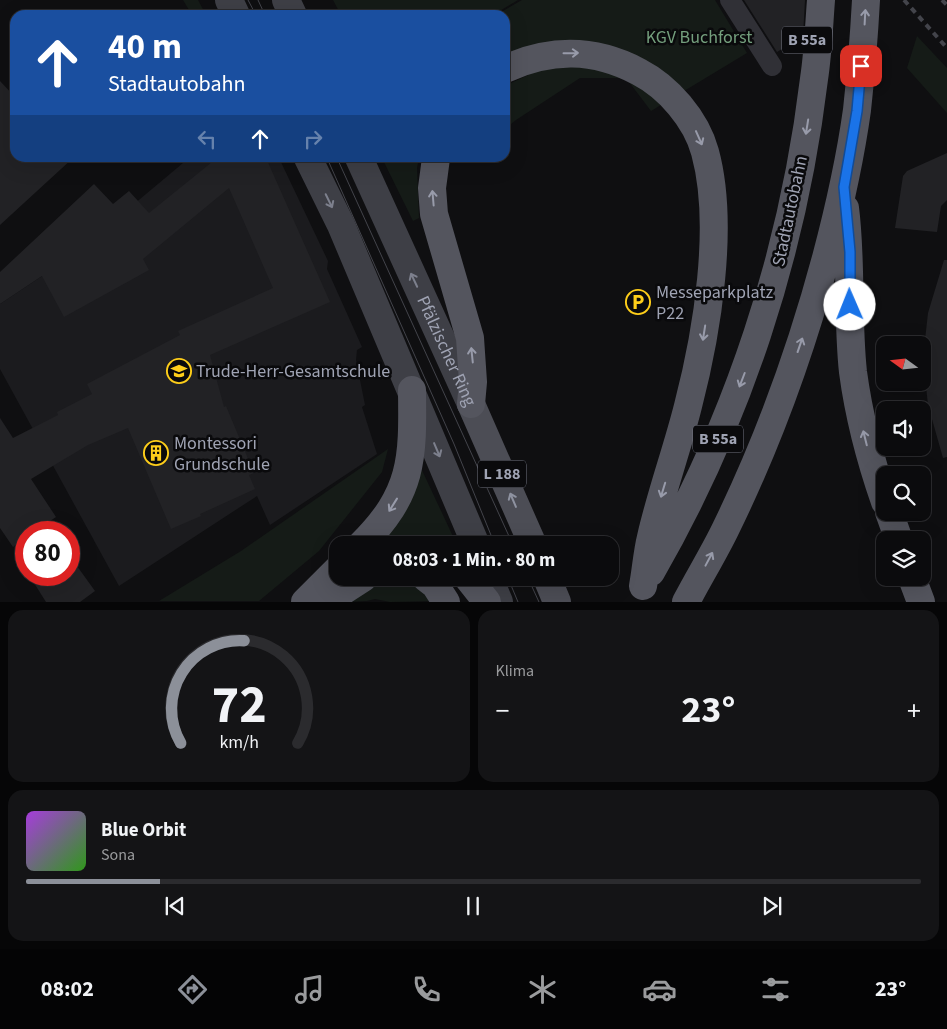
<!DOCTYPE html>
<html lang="de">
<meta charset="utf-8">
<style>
:root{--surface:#0b0b0d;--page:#141416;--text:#f1f3f6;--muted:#9a9b9d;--line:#2b2b2e;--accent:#8c9099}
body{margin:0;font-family:"Source Sans 3",sans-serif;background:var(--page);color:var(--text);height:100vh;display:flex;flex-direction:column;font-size:19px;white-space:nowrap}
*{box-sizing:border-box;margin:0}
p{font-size:16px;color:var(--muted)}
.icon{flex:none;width:28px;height:28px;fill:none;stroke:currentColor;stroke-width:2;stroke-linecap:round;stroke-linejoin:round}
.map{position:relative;height:602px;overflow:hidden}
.drawer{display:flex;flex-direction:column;gap:8px;padding:8px;background:#060607;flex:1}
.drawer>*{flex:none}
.guide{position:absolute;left:10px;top:10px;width:500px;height:152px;border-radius:15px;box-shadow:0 5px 20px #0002,0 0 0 1px var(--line);background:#1a4fa0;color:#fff;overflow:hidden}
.needle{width:32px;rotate:285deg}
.tools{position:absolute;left:876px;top:336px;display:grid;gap:10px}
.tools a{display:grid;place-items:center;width:55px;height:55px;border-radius:10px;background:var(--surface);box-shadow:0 5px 20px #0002,0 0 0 1px var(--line);font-size:25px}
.speed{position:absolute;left:15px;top:521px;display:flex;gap:10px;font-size:25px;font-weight:700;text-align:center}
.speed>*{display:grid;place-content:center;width:65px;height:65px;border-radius:50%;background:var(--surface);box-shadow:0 5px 20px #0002,0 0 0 1px var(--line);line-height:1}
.speed .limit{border:8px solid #d22;background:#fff;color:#111}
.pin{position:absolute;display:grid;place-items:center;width:42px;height:42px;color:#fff;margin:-21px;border-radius:10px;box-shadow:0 2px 8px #0006}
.me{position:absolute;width:55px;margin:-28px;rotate:359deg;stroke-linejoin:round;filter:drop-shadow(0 0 4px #0008)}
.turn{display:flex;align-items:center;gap:18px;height:105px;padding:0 15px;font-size:22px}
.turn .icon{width:65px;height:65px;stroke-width:2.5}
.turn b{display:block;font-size:35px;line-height:42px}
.lanes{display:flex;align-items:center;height:48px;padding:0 15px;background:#0003;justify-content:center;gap:25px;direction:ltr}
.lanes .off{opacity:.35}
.big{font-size:38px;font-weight:700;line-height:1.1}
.drawer .card{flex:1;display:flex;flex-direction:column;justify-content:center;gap:8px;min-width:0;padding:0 18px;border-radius:15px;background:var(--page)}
.drawer .dial{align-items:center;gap:0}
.dial svg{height:130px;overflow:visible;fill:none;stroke:var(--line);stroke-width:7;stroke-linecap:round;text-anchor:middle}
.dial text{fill:var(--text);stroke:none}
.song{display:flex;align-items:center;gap:15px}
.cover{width:60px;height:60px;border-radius:8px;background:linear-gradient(135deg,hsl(280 70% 55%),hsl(110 70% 35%))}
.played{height:5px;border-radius:2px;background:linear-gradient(90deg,var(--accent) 15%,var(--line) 15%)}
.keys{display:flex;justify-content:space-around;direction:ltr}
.heat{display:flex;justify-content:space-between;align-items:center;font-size:28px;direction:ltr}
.drawer .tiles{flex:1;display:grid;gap:8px;grid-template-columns:1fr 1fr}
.card:last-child{grid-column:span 2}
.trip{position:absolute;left:329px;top:536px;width:290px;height:50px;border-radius:15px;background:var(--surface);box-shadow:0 5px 20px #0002,0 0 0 1px var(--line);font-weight:700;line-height:50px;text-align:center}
.dock{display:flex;height:80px;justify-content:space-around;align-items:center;background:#040405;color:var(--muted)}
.dock .icon{width:35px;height:35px}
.dock .current{color:var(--accent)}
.dock b{font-size:22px;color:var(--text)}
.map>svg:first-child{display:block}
</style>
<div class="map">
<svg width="947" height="602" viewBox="0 0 947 602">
<rect width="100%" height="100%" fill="#0f0f11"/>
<path fill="#1b1b1e" d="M 189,158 L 279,158 L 328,261 L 327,269 L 362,347 L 357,350 L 356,360 L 365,405 L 362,407 L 377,454 L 270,525 L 257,496 L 119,586 L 0,369 L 0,304 L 72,256 Z"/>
<path fill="#151b17" d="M 183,0 L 198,0 L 206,15 L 192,15 Z
M 333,0 L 518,0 L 493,15 L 341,15 Z
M 522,0 L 715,0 L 747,53 L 651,111 L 626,78 L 580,78 L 516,120 L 505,129 L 505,86 L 528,75 L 505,59 L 505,15 L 496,15 Z
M 917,36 L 947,68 L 947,113 L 907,68 Z
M 382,158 L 419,158 L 417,168 L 419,218 L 413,221 Z
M 388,449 L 382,472 L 319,551 L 259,601 L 159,601 L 241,551 Z
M 420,466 L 457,545 L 374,545 Z
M 382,578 C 414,578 414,577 436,601 L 390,602 L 375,599 L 367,601 L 343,602 L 370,582 Z"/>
<path fill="#222225" d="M 744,0 L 805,0 L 803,36 L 777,52 Z
M 0,81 L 15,97 L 15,158 L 73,158 L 0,225 Z
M 947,153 L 947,200 L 941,206 L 937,232 L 895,228 L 903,176 L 907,171 Z
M 217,158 L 266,158 L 330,302 L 210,355 L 224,407 L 226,406 L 254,473 L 249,475 L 255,489 L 200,514 L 201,516 L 171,529 L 128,428 L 88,445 L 31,479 L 56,517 L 47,523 L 54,532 L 26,532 L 26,537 L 13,547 L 0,528 L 0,418 L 13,438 L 58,415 L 57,412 L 92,394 L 87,384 L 180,335 L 178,331 L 273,288 L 229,188 L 143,259 L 149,270 L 64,317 L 42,276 L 0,304 L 0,272 L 94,184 L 113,204 L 129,191 L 149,213 Z
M 944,260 L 947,260 L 947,457 L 943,458 L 928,405 L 923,358 L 928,313 Z
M 69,555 L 95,591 L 80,602 L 46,602 L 29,575 L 69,575 Z"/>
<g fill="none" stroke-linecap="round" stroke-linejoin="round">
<path stroke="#303036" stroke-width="20" d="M 730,0 L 772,66"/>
<g stroke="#3e3f46" stroke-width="28">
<path d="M 229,0 L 236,15"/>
<path d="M 286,0 L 293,15"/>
<path d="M 308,158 L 341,225 L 476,545"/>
<path id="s1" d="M 359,158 L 471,404"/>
<path d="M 489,578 L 499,602"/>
</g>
<path stroke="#4c4d55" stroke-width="28" d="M 471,404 L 533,545
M 547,578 L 557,602"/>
<path stroke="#54555e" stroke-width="28" d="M 505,69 C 551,48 594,48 639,72 C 668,87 696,119 705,152 C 725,225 707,333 688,406 C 677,450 661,493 651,537 C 647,553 646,570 643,586
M 436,158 L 432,188 L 434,214 L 470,338 L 473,382 L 471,404
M 845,208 C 852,262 847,317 853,372 C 859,417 870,459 885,502
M 889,512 L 899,540
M 361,545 C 413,493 413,460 412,390
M 651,572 C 738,421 793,253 814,79 C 818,53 819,26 821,0
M 426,578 L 435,585 L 446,602
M 468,578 L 487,602
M 912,578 L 921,602
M 305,602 L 338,569
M 326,602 L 363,578
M 686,602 C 699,577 714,553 726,528 C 768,442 801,351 826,258 C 839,209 850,160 857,110 C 861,73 864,37 866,0"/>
<path stroke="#43444b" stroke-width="1" d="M 248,0 L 256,15
M 258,0 L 265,15
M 327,158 L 454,444 L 495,545
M 337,158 L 513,545
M 508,578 L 518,602
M 528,578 L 539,602"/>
<path stroke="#43444b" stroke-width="4" stroke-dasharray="6 5" stroke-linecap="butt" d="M 904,0 L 947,48
M 942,0 L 947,5"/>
</g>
<defs><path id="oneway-shaft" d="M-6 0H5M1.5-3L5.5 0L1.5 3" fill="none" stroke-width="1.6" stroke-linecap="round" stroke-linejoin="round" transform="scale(1.25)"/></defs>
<g stroke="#989baa">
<use href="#oneway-shaft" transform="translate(865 17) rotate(-87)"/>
<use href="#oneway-shaft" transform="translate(571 53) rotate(-1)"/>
<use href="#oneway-shaft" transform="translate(807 127) rotate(99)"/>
<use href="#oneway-shaft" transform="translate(699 138) rotate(66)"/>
<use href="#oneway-shaft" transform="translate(433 198) rotate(-95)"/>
<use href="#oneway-shaft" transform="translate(704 333) rotate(99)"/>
<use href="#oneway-shaft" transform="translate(800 345) rotate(-71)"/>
<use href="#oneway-shaft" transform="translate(472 355) rotate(-96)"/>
<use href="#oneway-shaft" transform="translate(742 380) rotate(111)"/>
<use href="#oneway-shaft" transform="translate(865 438) rotate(-104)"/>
<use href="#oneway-shaft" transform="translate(663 490) rotate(107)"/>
<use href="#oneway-shaft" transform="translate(393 505) rotate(122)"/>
<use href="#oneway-shaft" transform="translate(709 559) rotate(-62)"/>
</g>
<g stroke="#7d808d">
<use href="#oneway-shaft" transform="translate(329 201) rotate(64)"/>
<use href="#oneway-shaft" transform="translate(414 280) rotate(-115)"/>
<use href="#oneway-shaft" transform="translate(437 450) rotate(67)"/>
</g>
<use stroke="#8e92a0" href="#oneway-shaft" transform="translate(513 500) rotate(-113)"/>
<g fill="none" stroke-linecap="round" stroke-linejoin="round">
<defs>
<path id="route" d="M 850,305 L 850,252 L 844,187 L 857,111 L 861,66"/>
</defs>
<use href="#route" stroke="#114b97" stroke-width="12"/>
<use href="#route" stroke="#1a73e8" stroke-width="9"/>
</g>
<defs>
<symbol id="parking-ring" viewBox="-11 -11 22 22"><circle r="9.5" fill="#0a0a0c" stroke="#fece1a" stroke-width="1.5"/><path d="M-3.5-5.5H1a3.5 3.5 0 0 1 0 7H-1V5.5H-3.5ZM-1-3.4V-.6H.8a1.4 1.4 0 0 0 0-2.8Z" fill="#fece1a"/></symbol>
<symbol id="school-ring" viewBox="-11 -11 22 22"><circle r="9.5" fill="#0a0a0c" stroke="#fece1a" stroke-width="1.5"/><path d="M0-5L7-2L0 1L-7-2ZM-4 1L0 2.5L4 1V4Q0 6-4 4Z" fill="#fece1a"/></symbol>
<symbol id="building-ring" viewBox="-11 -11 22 22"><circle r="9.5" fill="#0a0a0c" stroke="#fece1a" stroke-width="1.5"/><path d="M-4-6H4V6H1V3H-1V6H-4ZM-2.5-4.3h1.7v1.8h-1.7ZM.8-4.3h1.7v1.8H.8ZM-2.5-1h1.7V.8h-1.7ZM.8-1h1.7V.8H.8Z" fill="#fece1a"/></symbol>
</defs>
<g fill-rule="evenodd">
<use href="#parking-ring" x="624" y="288" width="28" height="28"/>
<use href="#school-ring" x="165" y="357" width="28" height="28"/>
<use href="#building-ring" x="142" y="439" width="28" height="28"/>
</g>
<g text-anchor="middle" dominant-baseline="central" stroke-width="5" stroke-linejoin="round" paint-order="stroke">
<g fill="#0a0a0c" stroke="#727581" stroke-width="1">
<rect x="782" y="26.5" width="50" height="27" rx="4"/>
<rect x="693" y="425.5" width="50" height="27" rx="4"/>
<rect x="478" y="460.5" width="48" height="27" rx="4"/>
</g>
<g font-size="16" font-weight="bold" fill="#9fa3b3">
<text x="807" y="40">B 55a</text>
<text x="718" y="439">B 55a</text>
<text x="502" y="474">L 188</text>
</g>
<g font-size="18" fill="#749f7d" stroke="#0a0a0c">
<text x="699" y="37">KGV Buchforst</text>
</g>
<g font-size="18" fill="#9fa3b3" stroke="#0a0a0c">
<text transform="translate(790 211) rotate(-78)">Stadtautobahn</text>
<text stroke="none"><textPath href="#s1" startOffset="212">Pfälzischer Ring</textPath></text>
</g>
<g font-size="18" fill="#9fa3b3" stroke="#0a0a0c" text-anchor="start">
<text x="656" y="292">Messeparkplatz<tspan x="656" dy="21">P22</tspan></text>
<text x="196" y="371">Trude-Herr-Gesamtschule</text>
<text x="174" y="443">Montessori<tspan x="174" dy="21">Grundschule</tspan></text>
</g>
</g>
</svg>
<div class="tools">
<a><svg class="needle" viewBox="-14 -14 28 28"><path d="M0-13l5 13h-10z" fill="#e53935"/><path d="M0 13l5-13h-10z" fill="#9a9b9d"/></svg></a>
<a><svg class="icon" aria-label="sound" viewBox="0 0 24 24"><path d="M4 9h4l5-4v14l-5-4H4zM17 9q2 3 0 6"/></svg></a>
<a><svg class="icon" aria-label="search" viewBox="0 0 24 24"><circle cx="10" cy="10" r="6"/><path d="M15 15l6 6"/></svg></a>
<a><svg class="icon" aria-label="layers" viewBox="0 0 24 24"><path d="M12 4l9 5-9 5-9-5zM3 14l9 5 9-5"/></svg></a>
</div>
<div class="speed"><div class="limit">80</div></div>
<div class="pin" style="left:861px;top:66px;background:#d93025"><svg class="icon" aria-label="arrive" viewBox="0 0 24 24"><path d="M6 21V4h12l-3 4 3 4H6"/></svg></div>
<svg class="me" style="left:850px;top:305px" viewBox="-20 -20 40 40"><circle r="19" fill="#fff"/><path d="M0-13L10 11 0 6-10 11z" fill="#1a73e8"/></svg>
<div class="trip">08:03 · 1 Min. · 80 m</div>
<div class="guide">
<div class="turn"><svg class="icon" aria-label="ahead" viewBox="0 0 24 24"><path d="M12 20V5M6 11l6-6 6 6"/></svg><div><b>40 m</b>Stadtautobahn</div></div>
<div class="lanes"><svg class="icon off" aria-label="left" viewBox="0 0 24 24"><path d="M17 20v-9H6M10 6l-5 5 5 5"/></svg><svg class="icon" aria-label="ahead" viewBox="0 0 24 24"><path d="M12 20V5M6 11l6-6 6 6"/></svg><svg class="icon off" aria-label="right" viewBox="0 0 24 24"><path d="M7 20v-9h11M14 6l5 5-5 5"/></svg></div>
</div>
</div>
<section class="drawer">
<div class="tiles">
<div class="card dial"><svg viewBox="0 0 100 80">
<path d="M14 69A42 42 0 1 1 86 69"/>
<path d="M14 69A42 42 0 0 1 53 6" stroke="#8c9099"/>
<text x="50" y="56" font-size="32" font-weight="700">72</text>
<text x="50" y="72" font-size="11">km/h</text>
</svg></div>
<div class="card"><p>Klima</p>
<div class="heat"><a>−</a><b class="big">23°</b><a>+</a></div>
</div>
<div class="card">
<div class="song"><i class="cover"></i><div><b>Blue Orbit</b><p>Sona</p></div></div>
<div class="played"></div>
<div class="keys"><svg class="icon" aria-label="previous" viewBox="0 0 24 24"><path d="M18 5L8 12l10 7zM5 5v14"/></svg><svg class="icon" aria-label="pause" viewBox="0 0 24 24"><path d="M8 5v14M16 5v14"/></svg><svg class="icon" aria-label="next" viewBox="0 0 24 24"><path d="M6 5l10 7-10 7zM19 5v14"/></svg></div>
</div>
</div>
</section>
<nav class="dock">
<b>08:02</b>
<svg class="icon current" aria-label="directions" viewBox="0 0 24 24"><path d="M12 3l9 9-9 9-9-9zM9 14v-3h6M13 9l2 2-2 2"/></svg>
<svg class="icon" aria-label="music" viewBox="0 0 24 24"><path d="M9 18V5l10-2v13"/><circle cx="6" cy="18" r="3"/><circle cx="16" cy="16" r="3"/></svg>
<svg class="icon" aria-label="phone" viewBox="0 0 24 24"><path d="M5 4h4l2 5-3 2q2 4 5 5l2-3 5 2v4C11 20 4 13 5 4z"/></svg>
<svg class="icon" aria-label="climate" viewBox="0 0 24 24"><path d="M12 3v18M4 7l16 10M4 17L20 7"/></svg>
<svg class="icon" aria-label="car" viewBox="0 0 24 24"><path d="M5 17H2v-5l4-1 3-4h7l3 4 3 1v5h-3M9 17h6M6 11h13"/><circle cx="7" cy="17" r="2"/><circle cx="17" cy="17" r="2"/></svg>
<svg class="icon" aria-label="filters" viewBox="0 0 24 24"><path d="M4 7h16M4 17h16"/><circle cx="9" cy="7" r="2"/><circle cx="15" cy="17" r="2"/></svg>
<b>23°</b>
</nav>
